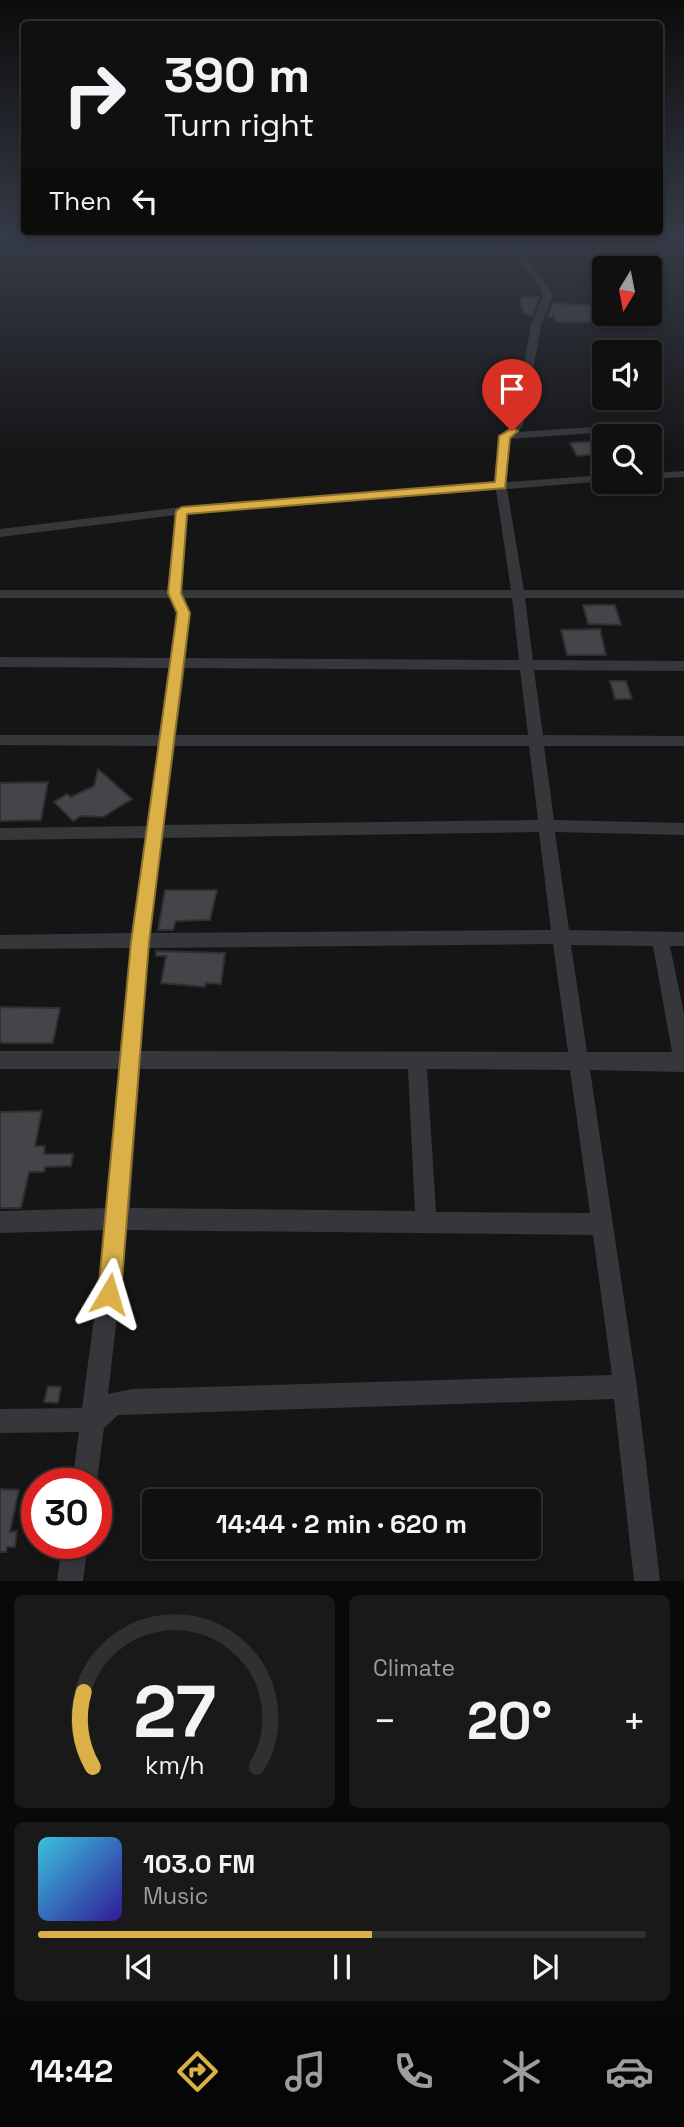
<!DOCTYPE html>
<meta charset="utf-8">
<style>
:root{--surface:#101010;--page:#191919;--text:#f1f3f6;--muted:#9c9d9f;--line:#303030;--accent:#dbb047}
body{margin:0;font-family:"Space Grotesk",sans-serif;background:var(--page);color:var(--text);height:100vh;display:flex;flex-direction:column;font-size:26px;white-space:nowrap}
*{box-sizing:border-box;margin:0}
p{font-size:23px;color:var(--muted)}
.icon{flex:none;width:38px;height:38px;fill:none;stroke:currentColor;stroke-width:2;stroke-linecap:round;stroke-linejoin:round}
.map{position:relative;height:1581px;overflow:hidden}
.drawer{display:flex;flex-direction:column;gap:14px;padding:14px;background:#090909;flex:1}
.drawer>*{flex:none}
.guide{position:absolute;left:21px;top:21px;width:642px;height:214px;border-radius:7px;box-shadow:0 4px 10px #0003,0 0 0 2px var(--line);background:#101010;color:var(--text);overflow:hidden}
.needle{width:46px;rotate:190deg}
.tools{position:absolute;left:592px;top:256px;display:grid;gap:14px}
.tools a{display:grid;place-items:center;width:70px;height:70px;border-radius:7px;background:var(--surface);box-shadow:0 4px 10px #0003,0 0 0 2px var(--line);font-size:35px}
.speed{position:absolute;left:21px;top:1468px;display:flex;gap:14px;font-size:35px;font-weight:700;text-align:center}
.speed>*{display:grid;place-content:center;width:91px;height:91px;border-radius:50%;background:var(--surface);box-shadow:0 4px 10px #0003,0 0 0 2px var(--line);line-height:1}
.speed .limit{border:10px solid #d22;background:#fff;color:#111}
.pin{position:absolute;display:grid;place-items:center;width:60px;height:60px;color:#fff;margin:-72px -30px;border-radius:50% 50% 50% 0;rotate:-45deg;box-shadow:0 0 7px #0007}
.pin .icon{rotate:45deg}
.me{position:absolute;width:77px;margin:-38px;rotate:7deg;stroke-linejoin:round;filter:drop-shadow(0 0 5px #0008)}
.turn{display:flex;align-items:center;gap:24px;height:147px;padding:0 28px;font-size:32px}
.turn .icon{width:91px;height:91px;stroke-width:2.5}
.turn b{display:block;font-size:49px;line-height:60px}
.then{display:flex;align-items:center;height:66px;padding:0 28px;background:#0003;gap:14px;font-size:26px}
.big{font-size:52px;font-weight:600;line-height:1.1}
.drawer .tile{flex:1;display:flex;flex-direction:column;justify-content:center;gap:10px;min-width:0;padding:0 24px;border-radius:10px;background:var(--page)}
.drawer .dial{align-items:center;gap:0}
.dial svg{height:182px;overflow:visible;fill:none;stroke:var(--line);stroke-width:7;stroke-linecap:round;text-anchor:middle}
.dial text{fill:var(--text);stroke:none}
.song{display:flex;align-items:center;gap:21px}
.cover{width:84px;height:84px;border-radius:10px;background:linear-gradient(135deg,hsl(190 70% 55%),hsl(250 70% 35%))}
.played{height:7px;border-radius:4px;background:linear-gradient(90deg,var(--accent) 55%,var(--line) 55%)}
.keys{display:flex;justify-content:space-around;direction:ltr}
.heat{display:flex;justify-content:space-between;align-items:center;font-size:38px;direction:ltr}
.drawer .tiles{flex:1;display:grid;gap:14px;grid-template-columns:1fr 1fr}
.tile:last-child{grid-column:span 2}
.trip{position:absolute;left:142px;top:1489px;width:399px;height:70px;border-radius:7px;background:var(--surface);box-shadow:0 4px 10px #0003,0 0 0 2px var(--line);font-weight:600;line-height:70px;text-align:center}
.tab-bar{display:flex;height:112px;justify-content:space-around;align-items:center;background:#060606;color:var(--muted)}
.tab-bar .icon{width:49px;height:49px}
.tab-bar .on{color:var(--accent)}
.tab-bar b{font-size:32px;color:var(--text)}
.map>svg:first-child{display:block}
</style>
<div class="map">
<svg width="684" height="1581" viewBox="0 0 684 1581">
<rect width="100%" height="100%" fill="#151516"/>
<path fill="#444549" stroke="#2f2f32" stroke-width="2" d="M 520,297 L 540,297 L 532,316 L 523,313 Z
M 553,303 L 597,306 L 604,322 L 556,322 L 554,317 L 547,317 Z
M 599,441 L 604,454 L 577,456 L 570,443 Z
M 583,605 L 615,605 L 621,625 L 588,624 Z
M 600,629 L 606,655 L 567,655 L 561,630 Z
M 610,681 L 626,681 L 632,699 L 615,699 Z
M 98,769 L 132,799 L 103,817 L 81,816 L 73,821 L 54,802 L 67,794 L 71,797 L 94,786 Z
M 48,782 L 41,820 L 0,821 L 0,783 Z
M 165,890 L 217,890 L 210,920 L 176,921 L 173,930 L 158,930 Z
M 156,951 L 225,953 L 221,984 L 206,983 L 205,987 L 161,983 L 166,956 L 156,956 Z
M 0,1007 L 60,1008 L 53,1043 L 0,1043 Z
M 42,1111 L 35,1146 L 45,1146 L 44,1154 L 73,1154 L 71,1166 L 45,1167 L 44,1172 L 29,1172 L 21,1208 L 0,1208 L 0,1112 Z
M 48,1386 L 61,1387 L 58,1403 L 44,1402 Z
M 0,1489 L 19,1490 L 10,1532 L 17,1531 L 15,1547 L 7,1547 L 6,1552 L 0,1552 Z"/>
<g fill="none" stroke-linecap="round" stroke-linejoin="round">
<path fill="#36373b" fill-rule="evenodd" d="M 501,236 L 509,236 L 548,286 L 553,296 L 541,325 L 523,426 L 517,432 L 594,427 L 631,436 L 594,433 L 509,439 L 507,482 L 604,475 L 605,481 L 507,489 L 524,590 L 684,590 L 684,598 L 525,598 L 533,660 L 684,661 L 684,671 L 534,670 L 543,735 L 684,736 L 684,746 L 544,746 L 554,820 L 684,823 L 684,835 L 555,832 L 569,930 L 684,932 L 684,946 L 670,946 L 684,1014 L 684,1072 L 590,1070 L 637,1387 L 660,1581 L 634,1581 L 614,1399 L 118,1415 L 104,1428 L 96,1487 L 96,1484 L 72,1484 L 79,1432 L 0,1433 L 0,1409 L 82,1408 L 106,1230 L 0,1233 L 0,1211 L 108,1208 L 120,1069 L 0,1069 L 0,1051 L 122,1051 L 131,948 L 0,949 L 0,935 L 132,933 L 146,838 L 0,840 L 0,828 L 148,826 L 160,746 L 0,745 L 0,735 L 161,735 L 171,668 L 0,667 L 0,657 L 172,658 L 176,613 L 170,598 L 0,598 L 0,590 L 168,590 L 176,515 L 0,537 L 0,529 L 182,507 L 495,483 L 499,436 L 513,425 L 531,325 L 543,296 L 541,288 ZM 496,490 L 511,590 L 181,590 L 188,514 ZM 183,598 L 512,598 L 519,660 L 186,658 L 190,613 ZM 185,668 L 520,670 L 528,735 L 176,735 ZM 175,746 L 529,746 L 538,820 L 164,825 ZM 539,832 L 551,930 L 150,933 L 163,838 ZM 553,944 L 568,1052 L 141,1051 L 148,948 ZM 571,945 L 653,946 L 672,1052 L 587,1052 ZM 140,1069 L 408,1069 L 415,1211 L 130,1208 ZM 427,1069 L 570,1070 L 590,1213 L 436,1212 ZM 127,1230 L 593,1235 L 612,1375 L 132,1389 L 108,1394 Z
M 684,471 L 684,477 L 649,479 L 649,473 Z
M 62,1544 L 88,1544 L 83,1581 L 57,1581 Z"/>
</g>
<linearGradient id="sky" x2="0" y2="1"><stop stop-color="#0c0c0c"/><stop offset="0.52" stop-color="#353b47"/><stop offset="1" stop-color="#353b47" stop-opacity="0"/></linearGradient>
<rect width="684" height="457" fill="url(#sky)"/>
<path fill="#dbb047" stroke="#8e722e" stroke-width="2" d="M 512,428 L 518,431 L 510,438 L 505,488 L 187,514 L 181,593 L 190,613 L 149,942 L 121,1294 L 117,1303 L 109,1306 L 101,1303 L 98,1294 L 131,942 L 177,613 L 168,593 L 176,511 L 182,507 L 495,482 L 499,436 Z"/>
</svg>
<div class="tools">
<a><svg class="needle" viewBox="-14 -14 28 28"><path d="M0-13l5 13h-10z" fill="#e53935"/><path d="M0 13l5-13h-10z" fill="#9c9d9f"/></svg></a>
<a><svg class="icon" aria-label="sound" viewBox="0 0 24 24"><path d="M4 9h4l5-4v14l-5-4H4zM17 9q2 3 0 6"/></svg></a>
<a><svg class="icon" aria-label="search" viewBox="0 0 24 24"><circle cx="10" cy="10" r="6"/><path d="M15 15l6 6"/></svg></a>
</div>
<div class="speed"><div class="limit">30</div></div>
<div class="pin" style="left:512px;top:431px;background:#d93025"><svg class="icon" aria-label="arrive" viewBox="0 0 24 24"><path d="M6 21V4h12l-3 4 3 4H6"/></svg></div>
<svg class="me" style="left:109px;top:1294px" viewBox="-20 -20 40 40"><path d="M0-17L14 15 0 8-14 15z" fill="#dbb047" stroke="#fff" stroke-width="4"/></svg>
<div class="trip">14:44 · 2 min · 620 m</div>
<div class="guide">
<div class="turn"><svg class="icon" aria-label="right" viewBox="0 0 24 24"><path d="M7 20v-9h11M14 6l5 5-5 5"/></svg><div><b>390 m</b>Turn right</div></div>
<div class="then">Then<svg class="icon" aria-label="left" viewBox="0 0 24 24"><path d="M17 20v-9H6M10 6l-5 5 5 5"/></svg></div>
</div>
</div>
<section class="drawer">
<div class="tiles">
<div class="tile dial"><svg viewBox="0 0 100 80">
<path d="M14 69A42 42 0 1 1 86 69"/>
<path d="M14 69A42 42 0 0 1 10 36" stroke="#dbb047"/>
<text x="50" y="56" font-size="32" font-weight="700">27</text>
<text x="50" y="72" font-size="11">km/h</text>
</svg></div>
<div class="tile"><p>Climate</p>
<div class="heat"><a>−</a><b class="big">20°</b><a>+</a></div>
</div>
<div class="tile">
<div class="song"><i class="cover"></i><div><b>103.0 FM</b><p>Music</p></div></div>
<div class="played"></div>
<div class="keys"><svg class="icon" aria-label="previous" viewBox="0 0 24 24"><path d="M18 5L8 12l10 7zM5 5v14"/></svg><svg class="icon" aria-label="pause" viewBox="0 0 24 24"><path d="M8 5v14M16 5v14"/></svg><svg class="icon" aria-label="next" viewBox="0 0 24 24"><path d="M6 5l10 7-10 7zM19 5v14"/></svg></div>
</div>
</div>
</section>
<nav class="tab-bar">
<b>14:42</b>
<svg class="icon on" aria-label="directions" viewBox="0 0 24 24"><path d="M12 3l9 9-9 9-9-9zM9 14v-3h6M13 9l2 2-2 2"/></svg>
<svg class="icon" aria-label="music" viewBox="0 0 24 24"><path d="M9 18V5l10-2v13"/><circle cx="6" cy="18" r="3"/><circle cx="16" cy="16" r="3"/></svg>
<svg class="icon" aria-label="phone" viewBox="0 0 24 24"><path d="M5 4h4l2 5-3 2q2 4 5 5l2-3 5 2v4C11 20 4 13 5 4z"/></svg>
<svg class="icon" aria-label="climate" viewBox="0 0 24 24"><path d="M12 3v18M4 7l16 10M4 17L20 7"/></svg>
<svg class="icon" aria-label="car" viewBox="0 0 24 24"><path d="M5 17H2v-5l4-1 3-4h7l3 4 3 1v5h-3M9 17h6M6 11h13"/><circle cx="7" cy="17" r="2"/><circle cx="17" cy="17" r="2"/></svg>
</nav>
